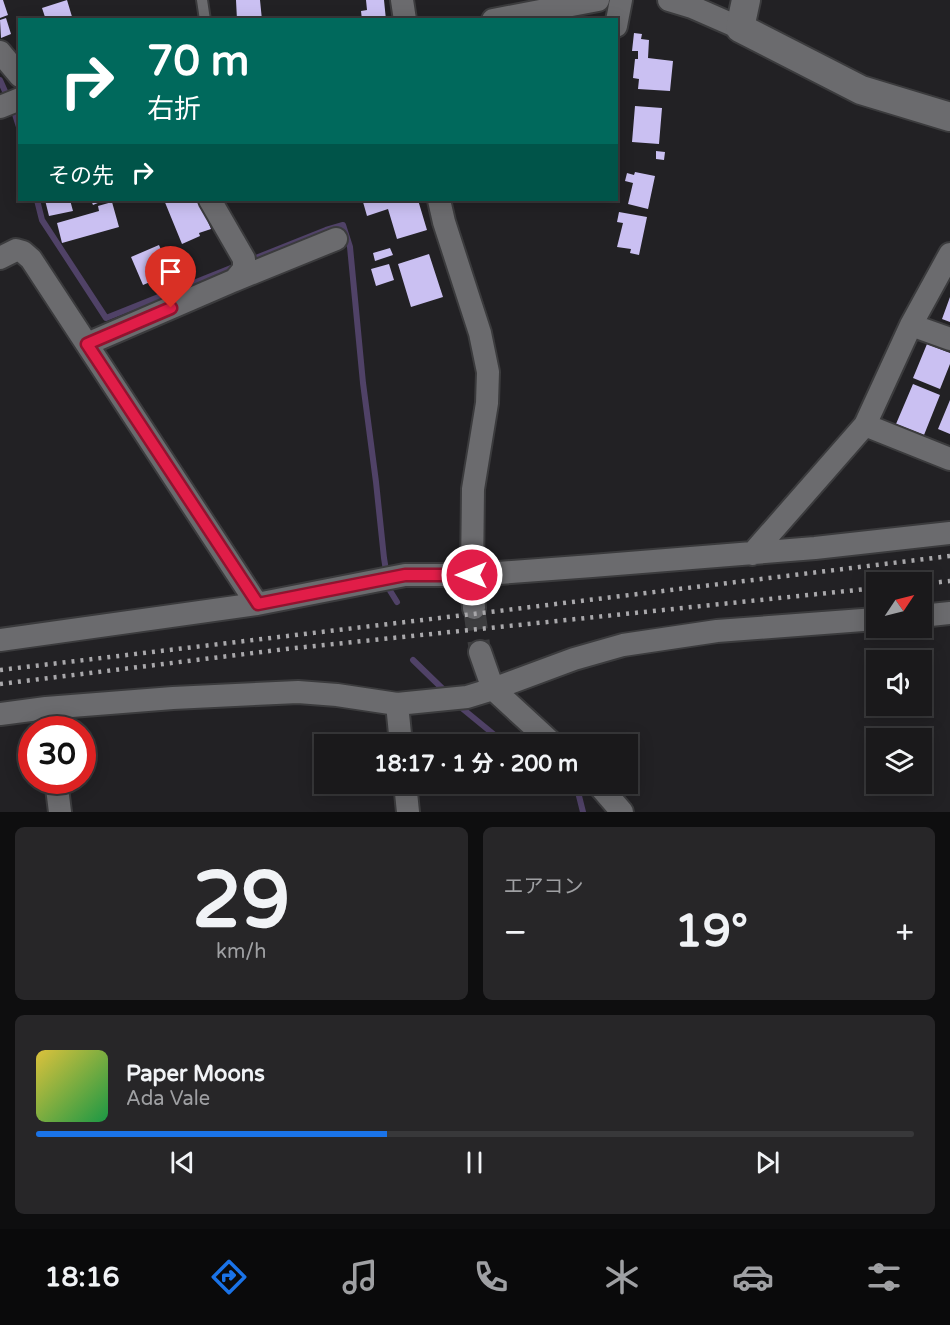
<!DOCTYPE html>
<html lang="ja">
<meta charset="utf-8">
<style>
:root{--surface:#1a191b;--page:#272628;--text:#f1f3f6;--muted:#9fa0a3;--line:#38383a;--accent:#1a73e8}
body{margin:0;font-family:"Varela Round","Noto Sans JP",sans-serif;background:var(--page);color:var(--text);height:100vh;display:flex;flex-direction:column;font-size:22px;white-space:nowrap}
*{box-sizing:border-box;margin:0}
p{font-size:20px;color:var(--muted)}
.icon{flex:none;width:33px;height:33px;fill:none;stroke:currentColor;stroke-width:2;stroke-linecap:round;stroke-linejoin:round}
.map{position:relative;height:812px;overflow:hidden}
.panel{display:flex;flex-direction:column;gap:15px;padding:15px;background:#0e0e0f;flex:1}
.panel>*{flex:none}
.guide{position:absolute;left:18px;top:18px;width:600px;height:183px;border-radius:0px;box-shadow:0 3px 15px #0003,0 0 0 2px var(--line);background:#00695c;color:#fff;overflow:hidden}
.needle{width:39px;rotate:55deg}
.controls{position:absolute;left:866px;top:572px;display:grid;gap:12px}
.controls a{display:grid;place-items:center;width:66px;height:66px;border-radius:0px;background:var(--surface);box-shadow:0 3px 15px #0003,0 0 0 2px var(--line);font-size:30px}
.speed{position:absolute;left:18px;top:716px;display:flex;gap:12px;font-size:30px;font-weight:700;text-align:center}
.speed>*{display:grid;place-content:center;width:78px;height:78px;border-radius:50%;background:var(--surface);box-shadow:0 3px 15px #0003,0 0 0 2px var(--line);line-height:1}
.speed .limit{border:9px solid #d22;background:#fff;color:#111}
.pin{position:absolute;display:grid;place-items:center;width:51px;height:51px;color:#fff;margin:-62px -26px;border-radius:50% 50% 50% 0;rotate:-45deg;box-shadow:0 0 6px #0007}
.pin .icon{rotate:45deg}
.me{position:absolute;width:66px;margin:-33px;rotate:270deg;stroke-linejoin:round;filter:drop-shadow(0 0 4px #0008)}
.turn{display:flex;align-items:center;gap:21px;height:126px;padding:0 30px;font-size:27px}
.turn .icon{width:78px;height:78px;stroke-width:2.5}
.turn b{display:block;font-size:42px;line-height:51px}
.then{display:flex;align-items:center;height:57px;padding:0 30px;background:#0003;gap:12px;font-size:22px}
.big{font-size:45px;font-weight:700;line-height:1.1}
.panel .tile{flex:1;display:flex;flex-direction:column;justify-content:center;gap:9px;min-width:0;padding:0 21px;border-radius:9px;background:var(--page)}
.panel .dial{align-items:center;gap:0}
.dial b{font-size:78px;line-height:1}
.song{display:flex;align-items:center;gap:18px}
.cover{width:72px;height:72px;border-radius:9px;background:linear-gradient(135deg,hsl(50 70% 55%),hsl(140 70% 35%))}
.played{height:6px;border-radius:3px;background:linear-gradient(90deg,var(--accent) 40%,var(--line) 40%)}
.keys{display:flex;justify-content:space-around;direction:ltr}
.heat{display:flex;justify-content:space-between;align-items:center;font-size:33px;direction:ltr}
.panel .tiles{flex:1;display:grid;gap:15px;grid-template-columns:1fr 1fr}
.tile:last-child{grid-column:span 2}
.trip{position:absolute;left:314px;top:734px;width:324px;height:60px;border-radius:0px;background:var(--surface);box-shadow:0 3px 15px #0003,0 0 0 2px var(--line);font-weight:700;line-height:60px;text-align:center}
.menu{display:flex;height:96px;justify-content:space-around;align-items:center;background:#0a0a0b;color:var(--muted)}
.menu .icon{width:42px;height:42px}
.menu .active{color:var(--accent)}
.menu b{font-size:27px;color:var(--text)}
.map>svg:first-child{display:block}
</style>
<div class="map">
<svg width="950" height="812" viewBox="0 0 950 812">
<rect width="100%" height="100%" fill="#222124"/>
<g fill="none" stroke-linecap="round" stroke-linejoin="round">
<path stroke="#504267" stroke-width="6" d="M 0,80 L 8,98
M 13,108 L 20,130
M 37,200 L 42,220 L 106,318 L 236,266
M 248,261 L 326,230 L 343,225 L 350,247 L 363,383 L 376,482 L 384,558 L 389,589 L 397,602
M 413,660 L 447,693
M 458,705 L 497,737 L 508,744
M 570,783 L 577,788 L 583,812"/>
</g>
<path fill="#cac0f2" d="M 0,0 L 3,0 L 8,15 L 0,18 Z
M 67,0 L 73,20 L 46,20 L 42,8 Z
M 236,0 L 260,0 L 262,20 L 237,20 Z
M 366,0 L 384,0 L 386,20 L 362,20 L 361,11 L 367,10 Z
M 6,18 L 11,34 L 1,38 L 0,20 Z
M 634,33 L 642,34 L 641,39 L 649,40 L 648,58 L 673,61 L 670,91 L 638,89 L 639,79 L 633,78 L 635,59 L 638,59 L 638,51 L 632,51 Z
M 635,106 L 662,108 L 659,144 L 632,142 Z
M 656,151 L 665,152 L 664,160 L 656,159 Z
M 635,172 L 655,176 L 648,209 L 628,204 L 633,183 L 625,181 L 627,173 L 634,175 Z
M 45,200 L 70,200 L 73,211 L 49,216 Z
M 91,200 L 105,200 L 93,205 Z
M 164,200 L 199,200 L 211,229 L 199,233 L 200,236 L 182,244 Z
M 369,200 L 418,200 L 427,230 L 397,239 L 388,209 L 367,216 L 363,202 Z
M 112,202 L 119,227 L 62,243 L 57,223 L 99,211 L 98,206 Z
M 619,212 L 647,217 L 639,255 L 630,253 L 631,249 L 617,247 L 623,223 L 617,222 Z
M 159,245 L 171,273 L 143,285 L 131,257 Z
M 390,248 L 393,255 L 375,261 L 373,253 Z
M 429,254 L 443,297 L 411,307 L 398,264 Z
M 389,264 L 394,280 L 376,286 L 371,269 Z
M 950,297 L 950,322 L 942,319 Z
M 927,344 L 950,353 L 950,364 L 940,389 L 913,378 Z
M 913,384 L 940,395 L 924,435 L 896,424 Z
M 950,400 L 950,434 L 938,429 Z"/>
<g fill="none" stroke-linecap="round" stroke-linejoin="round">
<path stroke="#3c3c3e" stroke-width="22" stroke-dasharray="22 11" stroke-linecap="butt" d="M 474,608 L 480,652"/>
<defs>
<path id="service" d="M 202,0 L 205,20"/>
<path id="minor" d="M 402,0 L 405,20
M 669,0 L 692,7 L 740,28
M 493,20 L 598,0
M 616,26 L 621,0
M 0,52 L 20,76
M 0,107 L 20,99
M 439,200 L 444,222 L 480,333 L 488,372 L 487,403 L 473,489 L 472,575 L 474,608
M 0,258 L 16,250 L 23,252 L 31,259 L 257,604
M 235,280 L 336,239
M 911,325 L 950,339
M 87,344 L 235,280 L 244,269 L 244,259 L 210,200
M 865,425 L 950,459
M 752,554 L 865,425 L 911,325 L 950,254
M 921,616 L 950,613
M 0,640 L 257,604 L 405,575 L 472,575 L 592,566 L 815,548 L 950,533
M 480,652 L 493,689 L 553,744
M 397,704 L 401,744
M 0,714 L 46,708 L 173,698 L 298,692 L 337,695 L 397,704 L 467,697 L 493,689 L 574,659 L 623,645 L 717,631 L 876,619
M 56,780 L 60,812
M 405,783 L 408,812
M 597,783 L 622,812"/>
<path id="tertiary" d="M 746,0 L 740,28 L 861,90 L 950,117"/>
</defs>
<use href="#service" stroke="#3b3b3d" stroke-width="14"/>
<use href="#minor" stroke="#3b3b3d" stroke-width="26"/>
<use href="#tertiary" stroke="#3b3b3d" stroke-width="32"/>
<use href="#service" stroke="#6b6b6e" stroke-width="10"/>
<use href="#minor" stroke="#6b6b6e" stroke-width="22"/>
<use href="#tertiary" stroke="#6b6b6e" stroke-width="28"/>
<path stroke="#a9a8ab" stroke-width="4.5" stroke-dasharray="3 6" stroke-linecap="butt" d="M 921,584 L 950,581
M 0,670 L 490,612 L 950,556
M 0,684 L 286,649 L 876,588"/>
</g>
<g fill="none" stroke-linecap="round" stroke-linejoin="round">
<defs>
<path id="route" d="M 171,308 L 87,344 L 258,604 L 405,575 L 472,575"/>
</defs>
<use href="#route" stroke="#92132f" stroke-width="15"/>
<use href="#route" stroke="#e11d48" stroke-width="10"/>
</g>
</svg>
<div class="controls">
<a><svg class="needle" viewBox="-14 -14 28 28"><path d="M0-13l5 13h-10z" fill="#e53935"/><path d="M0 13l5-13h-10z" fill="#9fa0a3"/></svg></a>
<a><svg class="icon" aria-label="sound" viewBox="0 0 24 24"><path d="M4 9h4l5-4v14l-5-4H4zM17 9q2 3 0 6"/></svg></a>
<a><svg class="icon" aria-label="layers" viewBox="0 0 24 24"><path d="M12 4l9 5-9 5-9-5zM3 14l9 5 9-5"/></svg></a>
</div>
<div class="speed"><div class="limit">30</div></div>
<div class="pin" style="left:171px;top:308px;background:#d93025"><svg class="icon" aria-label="arrive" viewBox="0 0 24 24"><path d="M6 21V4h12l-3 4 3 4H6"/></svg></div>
<svg class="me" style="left:472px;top:575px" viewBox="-20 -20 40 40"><circle r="17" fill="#e11d48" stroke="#fff" stroke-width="3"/><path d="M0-11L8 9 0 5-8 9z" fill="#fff"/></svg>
<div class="trip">18:17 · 1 分 · 200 m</div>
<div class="guide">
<div class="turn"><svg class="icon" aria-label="right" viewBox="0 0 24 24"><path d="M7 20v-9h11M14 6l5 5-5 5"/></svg><div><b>70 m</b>右折</div></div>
<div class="then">その先<svg class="icon" aria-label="right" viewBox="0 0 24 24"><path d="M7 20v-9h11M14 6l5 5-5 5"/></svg></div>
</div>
</div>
<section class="panel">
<div class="tiles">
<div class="tile dial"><b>29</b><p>km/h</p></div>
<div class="tile"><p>エアコン</p>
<div class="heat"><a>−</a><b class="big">19°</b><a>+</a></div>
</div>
<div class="tile">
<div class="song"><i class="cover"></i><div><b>Paper Moons</b><p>Ada Vale</p></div></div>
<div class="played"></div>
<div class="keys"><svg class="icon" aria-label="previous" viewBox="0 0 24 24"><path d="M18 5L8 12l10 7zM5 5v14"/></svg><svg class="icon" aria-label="pause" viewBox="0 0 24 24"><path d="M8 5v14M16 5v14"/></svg><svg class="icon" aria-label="next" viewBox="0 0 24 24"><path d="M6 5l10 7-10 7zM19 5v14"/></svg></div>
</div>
</div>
</section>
<nav class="menu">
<b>18:16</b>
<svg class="icon active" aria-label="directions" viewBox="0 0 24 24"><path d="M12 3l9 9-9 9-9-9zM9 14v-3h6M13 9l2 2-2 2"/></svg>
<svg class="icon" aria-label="music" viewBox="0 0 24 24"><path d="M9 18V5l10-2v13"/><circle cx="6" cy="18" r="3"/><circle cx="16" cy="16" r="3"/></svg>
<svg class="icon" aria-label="phone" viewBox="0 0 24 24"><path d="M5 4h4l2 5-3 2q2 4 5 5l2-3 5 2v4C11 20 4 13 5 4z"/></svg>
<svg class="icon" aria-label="climate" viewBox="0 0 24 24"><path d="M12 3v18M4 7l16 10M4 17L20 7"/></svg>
<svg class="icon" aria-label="car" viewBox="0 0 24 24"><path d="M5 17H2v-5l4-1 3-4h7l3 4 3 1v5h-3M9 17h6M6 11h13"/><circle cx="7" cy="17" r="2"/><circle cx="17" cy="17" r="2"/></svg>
<svg class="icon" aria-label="filters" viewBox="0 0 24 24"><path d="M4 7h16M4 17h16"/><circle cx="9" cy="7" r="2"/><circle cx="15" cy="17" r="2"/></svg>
</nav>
